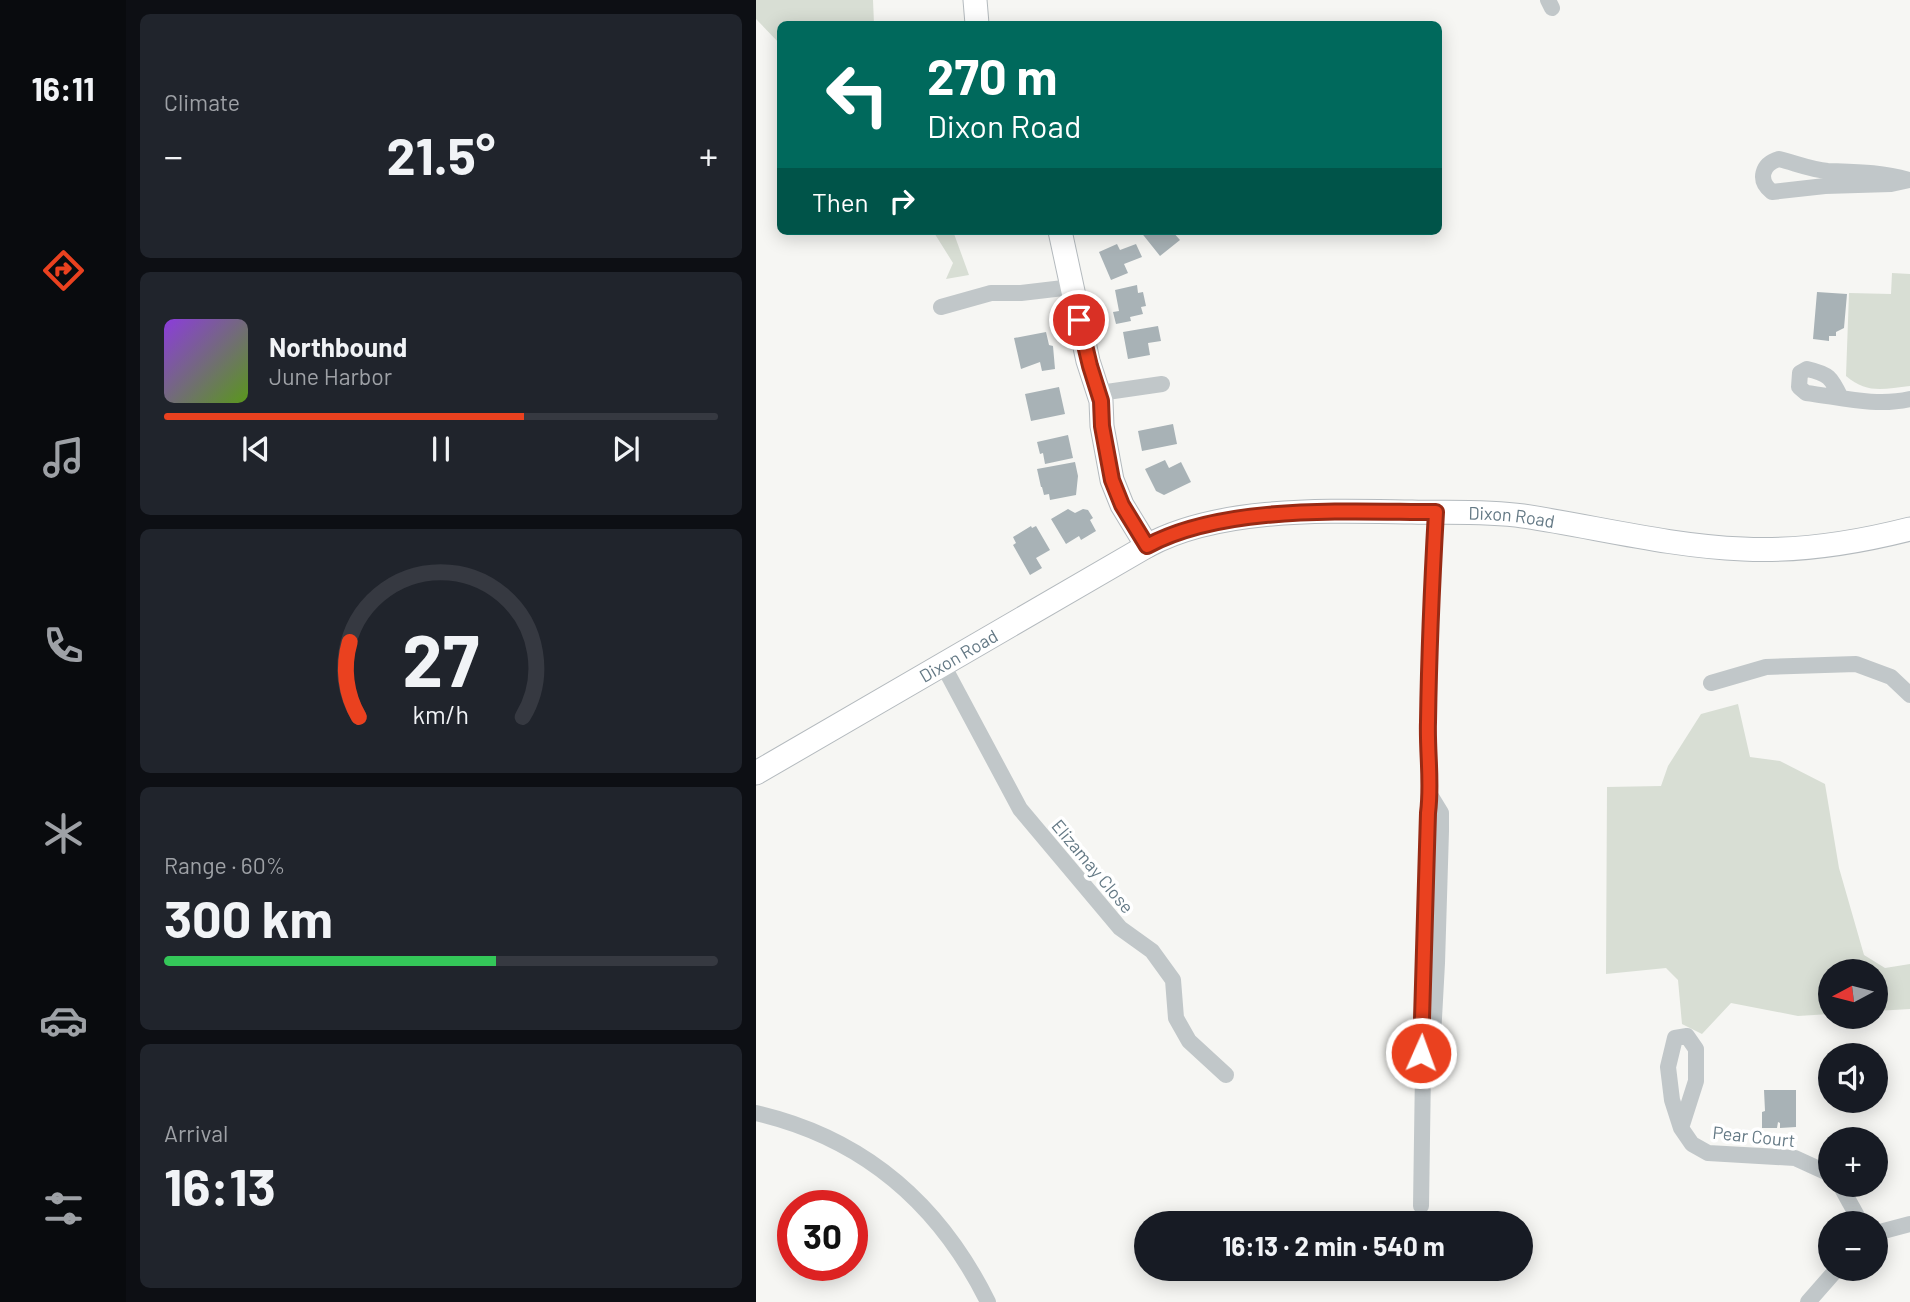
<!DOCTYPE html>
<meta charset="utf-8">
<style>
:root{--surface:#171b24;--page:#20242c;--text:#f1f3f6;--muted:#9ea1a6;--line:#363941;--accent:#ea411f}
body{margin:0;font-family:Barlow,sans-serif;background:var(--page);color:var(--text);height:100vh;display:flex;flex-direction:column;font-size:26px;white-space:nowrap}
*{box-sizing:border-box;margin:0}
p{font-size:23px;color:var(--muted)}
.icon{flex:none;width:38px;height:38px;fill:none;stroke:currentColor;stroke-width:2;stroke-linecap:round;stroke-linejoin:round}
.map{position:relative;flex:1;overflow:hidden}
.side{display:flex;flex-direction:column;gap:14px;padding:14px;background:#0d0f14;width:630px}
.side>*{flex:none}
.top-card{position:absolute;left:21px;top:21px;width:665px;height:214px;border-radius:10px;box-shadow:0 4px 18px #0003;background:#00695c;color:#fff;overflow:hidden}
.needle{width:46px;rotate:263deg}
.controls{position:absolute;left:1062px;top:959px;display:grid;gap:14px}
.controls a{display:grid;place-items:center;width:70px;height:70px;border-radius:50%;background:var(--surface);box-shadow:0 4px 18px #0003;font-size:35px}
.speed{position:absolute;left:21px;top:1190px;display:flex;gap:14px;font-size:35px;font-weight:700;text-align:center}
.speed>*{display:grid;place-content:center;width:91px;height:91px;border-radius:50%;background:var(--surface);box-shadow:0 4px 18px #0003;line-height:1}
.speed .limit{border:10px solid #d22;background:#fff;color:#111}
.pin{position:absolute;display:grid;place-items:center;width:60px;height:60px;color:#fff;margin:-30px;border:4px solid #fff;border-radius:50%;box-shadow:0 2px 7px #0007}
.me{position:absolute;width:77px;margin:-38px;rotate:2deg;stroke-linejoin:round;filter:drop-shadow(0 0 5px #0008)}
.turn{display:flex;align-items:center;gap:24px;height:147px;padding:0 35px;font-size:32px}
.turn .icon{width:91px;height:91px;stroke-width:2.5}
.turn b{display:block;font-size:49px;line-height:60px}
.then{display:flex;align-items:center;height:66px;padding:0 35px;background:#0003;gap:14px;font-size:26px}
.big{font-size:52px;font-weight:700;line-height:1.1}
.side .card{flex:1;display:flex;flex-direction:column;justify-content:center;gap:10px;min-width:0;padding:0 24px;border-radius:10px;background:var(--page)}
.side .dial{align-items:center;gap:0}
.dial svg{height:182px;overflow:visible;fill:none;stroke:var(--line);stroke-width:7;stroke-linecap:round;text-anchor:middle}
.dial text{fill:var(--text);stroke:none}
.song{display:flex;align-items:center;gap:21px}
.cover{width:84px;height:84px;border-radius:10px;background:linear-gradient(135deg,hsl(270 70% 55%),hsl(90 70% 35%))}
.played{height:7px;border-radius:4px;background:linear-gradient(90deg,var(--accent) 65%,var(--line) 65%)}
.keys{display:flex;justify-content:space-around;direction:ltr}
.heat{display:flex;justify-content:space-between;align-items:center;font-size:38px;direction:ltr}
.charge{height:10px;border-radius:5px;background:linear-gradient(90deg,#34c759 60%,var(--line) 0)}
.trip{position:absolute;left:378px;top:1211px;width:399px;height:70px;border-radius:35px;background:var(--surface);box-shadow:0 4px 18px #0003;font-weight:700;line-height:70px;text-align:center}
main{display:flex;flex:1;min-height:0}
.menu{display:flex;flex-direction:column;width:126px;justify-content:space-around;align-items:center;background:#090b0e;color:var(--muted)}
.menu .icon{width:49px;height:49px}
.menu .on{color:var(--accent)}
.menu b{font-size:32px;color:var(--text)}
.map>svg:first-child{display:block}
</style>
<main>
<nav class="menu">
<b>16:11</b>
<svg class="icon on" aria-label="directions" viewBox="0 0 24 24"><path d="M12 3l9 9-9 9-9-9zM9 14v-3h6M13 9l2 2-2 2"/></svg>
<svg class="icon" aria-label="music" viewBox="0 0 24 24"><path d="M9 18V5l10-2v13"/><circle cx="6" cy="18" r="3"/><circle cx="16" cy="16" r="3"/></svg>
<svg class="icon" aria-label="phone" viewBox="0 0 24 24"><path d="M5 4h4l2 5-3 2q2 4 5 5l2-3 5 2v4C11 20 4 13 5 4z"/></svg>
<svg class="icon" aria-label="climate" viewBox="0 0 24 24"><path d="M12 3v18M4 7l16 10M4 17L20 7"/></svg>
<svg class="icon" aria-label="car" viewBox="0 0 24 24"><path d="M5 17H2v-5l4-1 3-4h7l3 4 3 1v5h-3M9 17h6M6 11h13"/><circle cx="7" cy="17" r="2"/><circle cx="17" cy="17" r="2"/></svg>
<svg class="icon" aria-label="filters" viewBox="0 0 24 24"><path d="M4 7h16M4 17h16"/><circle cx="9" cy="7" r="2"/><circle cx="15" cy="17" r="2"/></svg>
</nav>
<section class="side">
<div class="card"><p>Climate</p>
<div class="heat"><a>−</a><b class="big">21.5°</b><a>+</a></div>
</div>
<div class="card">
<div class="song"><i class="cover"></i><div><b>Northbound</b><p>June Harbor</p></div></div>
<div class="played"></div>
<div class="keys"><svg class="icon" aria-label="previous" viewBox="0 0 24 24"><path d="M18 5L8 12l10 7zM5 5v14"/></svg><svg class="icon" aria-label="pause" viewBox="0 0 24 24"><path d="M8 5v14M16 5v14"/></svg><svg class="icon" aria-label="next" viewBox="0 0 24 24"><path d="M6 5l10 7-10 7zM19 5v14"/></svg></div>
</div>
<div class="card dial"><svg viewBox="0 0 100 80">
<path d="M14 69A42 42 0 1 1 86 69"/>
<path d="M14 69A42 42 0 0 1 10 36" stroke="#ea411f"/>
<text x="50" y="56" font-size="32" font-weight="700">27</text>
<text x="50" y="72" font-size="11">km/h</text>
</svg></div>
<div class="card"><p>Range · 60%</p><b class="big">300 km</b><div class="charge"></div></div>
<div class="card"><p>Arrival</p><b class="big">16:13</b></div>
</section>
<div class="map">
<svg width="1154" height="1302" viewBox="0 0 1154 1302">
<rect width="100%" height="100%" fill="#f6f6f3"/>
<path fill="#d8ded4" d="M 0,0 L 117,0 L 118,24 L 24,24 L 24,44 L 0,19 Z
M 177,231 L 197,231 L 213,275 L 190,279 L 197,263 Z
M 1136,273 L 1154,274 L 1154,386 C 1127,389 1111,394 1090,376 L 1093,293 L 1135,294 Z
M 982,704 L 994,757 L 1024,761 L 1069,784 L 1083,868 L 1108,955 L 1129,968 L 1154,964 L 1154,1009 L 1120,1011 L 1120,971 L 1074,971 L 1074,1014 L 1042,1016 L 975,1003 L 946,1034 L 926,1024 L 922,980 L 910,968 L 850,974 L 851,787 L 905,786 L 912,766 L 945,714 Z"/>
<path fill="#a8b2b6" d="M 384,231 L 416,231 L 424,240 L 404,256 Z
M 361,244 L 364,250 L 380,244 L 386,257 L 368,264 L 372,273 L 355,280 L 343,252 Z
M 381,285 L 382,293 L 387,292 L 390,306 L 385,307 L 387,314 L 374,317 L 375,321 L 360,324 L 357,312 L 363,311 L 359,290 Z
M 1061,292 L 1091,294 L 1088,328 L 1080,332 L 1080,336 L 1073,336 L 1073,341 L 1057,339 Z
M 402,326 L 405,341 L 392,343 L 394,355 L 372,359 L 367,332 Z
M 290,332 L 293,345 L 297,346 L 299,369 L 286,371 L 284,362 L 265,369 L 258,338 Z
M 303,387 L 309,414 L 275,421 L 269,394 Z
M 417,424 L 421,444 L 386,451 L 382,431 Z
M 312,435 L 317,458 L 289,464 L 287,453 L 284,454 L 281,442 Z
M 409,460 L 413,468 L 425,462 L 435,482 L 408,495 L 400,491 L 389,469 Z
M 319,462 L 322,476 L 320,495 L 294,500 L 293,494 L 288,495 L 286,487 L 285,487 L 281,469 Z
M 312,509 L 319,513 L 327,509 L 332,510 L 337,518 L 334,520 L 340,531 L 325,540 L 323,536 L 310,544 L 295,519 Z
M 275,526 L 276,528 L 280,526 L 294,550 L 280,558 L 286,568 L 274,575 L 257,545 L 260,543 L 257,537 Z
M 1008,1090 L 1040,1090 L 1040,1127 L 1024,1128 L 1024,1123 L 1022,1122 L 1021,1128 L 1006,1128 L 1006,1112 L 1009,1111 Z"/>
<g fill="none" stroke-linecap="round" stroke-linejoin="round">
<defs>
<g id="secondary">
<path d="M 219,0 L 221,24"/>
<path d="M 304,231 L 332,361 L 345,401 L 346,426 L 356,480 L 366,505 L 391,546"/>
<path id="s1" d="M 0,773 L 391,546 C 464,506 574,511 656,512 C 693,513 730,511 767,516 C 840,527 913,546 987,549 C 1044,552 1099,543 1154,529"/>
</g>
</defs>
<use href="#secondary" stroke="#b4babe" stroke-width="25"/>
<path stroke="#c1c7c9" stroke-width="16" d="M 792,0 L 796,8
M 1023,159 C 1039,163 1056,170 1072,171 C 1100,172 1126,172 1153,180 L 1135,184 L 1069,186 L 1016,192 C 1001,180 1006,164 1023,159 Z
M 185,307 L 235,293 L 265,293 L 316,287
M 344,393 L 406,384
M 1085,398 C 1075,377 1073,374 1051,369 L 1044,373 L 1043,387 L 1050,393 C 1084,397 1120,407 1154,399
M 187,665 L 264,809 L 364,928 L 396,951 L 417,980 L 420,1018 L 433,1041 L 470,1075
M 955,683 L 1010,667 L 1100,664 L 1135,677 L 1154,695
M 667,1070 L 676,1055 L 681,963 L 685,831 L 685,813 L 674,795
M 0,1113 C 108,1138 183,1203 232,1302
M 925,1128 L 940,1081 L 940,1049 L 931,1036 L 919,1038 L 912,1067 L 916,1100 L 925,1128 L 936,1144 L 952,1153 L 1039,1158 L 1074,1174
M 1084,1185 L 1105,1223
M 665,1206 L 667,1070 L 665,1053 L 672,813 C 676,783 671,752 672,722 C 673,652 676,582 680,512
M 1120,1233 L 1154,1224
M 1052,1302 L 1081,1269"/>
<use href="#secondary" stroke="#fff" stroke-width="23"/>
</g>
<g fill="none" stroke-linecap="round" stroke-linejoin="round">
<defs>
<path id="route" d="M 323,320 L 334,366 L 345,401 L 346,426 L 356,480 L 366,505 L 391,546 C 469,504 593,512 680,512 C 676,582 673,652 672,722 C 671,752 676,783 672,813 L 665,1053"/>
</defs>
<use href="#route" stroke="#982a14" stroke-width="18"/>
<use href="#route" stroke="#ea411f" stroke-width="12"/>
</g>
<g text-anchor="middle" dominant-baseline="central" stroke-width="7" stroke-linejoin="round" paint-order="stroke">
<g font-size="18" fill="#647985" stroke="#fff">
<text stroke="none"><textPath href="#s1" startOffset="822">Dixon Road</textPath></text>
<text stroke="none"><textPath href="#s1" startOffset="234">Dixon Road</textPath></text>
<text transform="translate(337 866) rotate(50)">Elizamay Close</text>
<text transform="translate(998 1136) rotate(6)">Pear Court</text>
</g>
</g>
</svg>
<div class="controls">
<a><svg class="needle" viewBox="-14 -14 28 28"><path d="M0-13l5 13h-10z" fill="#e53935"/><path d="M0 13l5-13h-10z" fill="#9ea1a6"/></svg></a>
<a><svg class="icon" aria-label="sound" viewBox="0 0 24 24"><path d="M4 9h4l5-4v14l-5-4H4zM17 9q2 3 0 6"/></svg></a>
<a>+</a>
<a>−</a>
</div>
<div class="speed"><div class="limit">30</div></div>
<div class="pin" style="left:323px;top:320px;background:#d93025"><svg class="icon" aria-label="arrive" viewBox="0 0 24 24"><path d="M6 21V4h12l-3 4 3 4H6"/></svg></div>
<svg class="me" style="left:665px;top:1053px" viewBox="-20 -20 40 40"><circle r="17" fill="#ea411f" stroke="#fff" stroke-width="3"/><path d="M0-11L8 9 0 5-8 9z" fill="#fff"/></svg>
<div class="trip">16:13 · 2 min · 540 m</div>
<div class="top-card">
<div class="turn"><svg class="icon" aria-label="left" viewBox="0 0 24 24"><path d="M17 20v-9H6M10 6l-5 5 5 5"/></svg><div><b>270 m</b>Dixon Road</div></div>
<div class="then">Then<svg class="icon" aria-label="right" viewBox="0 0 24 24"><path d="M7 20v-9h11M14 6l5 5-5 5"/></svg></div>
</div>
</div>
</main>
